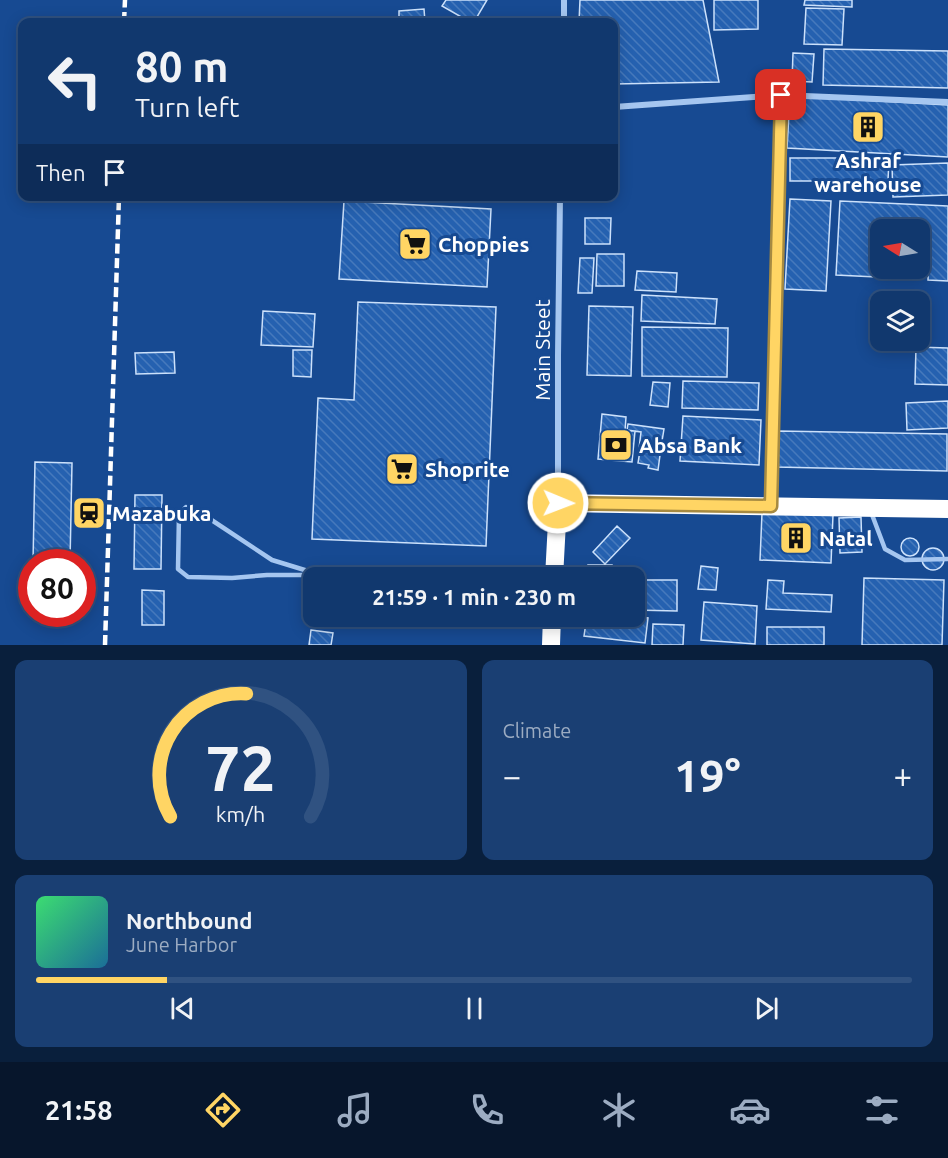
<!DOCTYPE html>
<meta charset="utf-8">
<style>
:root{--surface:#11386e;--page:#1a3f73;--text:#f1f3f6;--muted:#9cacc2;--line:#305281;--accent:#ffd564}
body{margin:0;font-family:Ubuntu,sans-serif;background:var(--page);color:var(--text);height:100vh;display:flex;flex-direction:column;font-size:22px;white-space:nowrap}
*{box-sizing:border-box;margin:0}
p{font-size:20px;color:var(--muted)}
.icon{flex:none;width:33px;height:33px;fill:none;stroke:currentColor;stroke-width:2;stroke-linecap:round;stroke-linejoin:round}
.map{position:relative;height:645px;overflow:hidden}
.details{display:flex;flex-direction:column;gap:15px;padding:15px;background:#091f3c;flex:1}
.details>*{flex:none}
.hud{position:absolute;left:18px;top:18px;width:600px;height:183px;border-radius:12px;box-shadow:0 3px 15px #0003,0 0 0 2px var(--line);background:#11386e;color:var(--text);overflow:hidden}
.needle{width:39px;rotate:281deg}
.tools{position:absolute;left:870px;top:219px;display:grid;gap:12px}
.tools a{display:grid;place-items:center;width:60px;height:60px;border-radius:12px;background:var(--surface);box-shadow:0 3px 15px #0003,0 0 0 2px var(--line);font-size:30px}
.speed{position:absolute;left:18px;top:549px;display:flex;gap:12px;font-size:30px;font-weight:700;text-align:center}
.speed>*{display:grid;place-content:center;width:78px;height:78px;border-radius:50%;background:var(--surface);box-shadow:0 3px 15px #0003,0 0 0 2px var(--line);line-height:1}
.speed .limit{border:9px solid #d22;background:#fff;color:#111}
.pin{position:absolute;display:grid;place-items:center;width:51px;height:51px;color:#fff;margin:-26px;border-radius:12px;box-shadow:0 3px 9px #0006}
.me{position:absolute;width:66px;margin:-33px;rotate:91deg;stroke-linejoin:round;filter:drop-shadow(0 0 4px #0008)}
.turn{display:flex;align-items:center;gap:21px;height:126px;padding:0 18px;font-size:27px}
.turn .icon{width:78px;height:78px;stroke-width:2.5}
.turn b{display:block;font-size:42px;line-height:51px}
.then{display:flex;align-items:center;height:57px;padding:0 18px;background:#0003;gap:12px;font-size:22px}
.big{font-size:45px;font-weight:700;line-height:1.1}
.details .card{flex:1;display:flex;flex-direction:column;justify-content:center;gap:9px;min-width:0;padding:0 21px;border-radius:12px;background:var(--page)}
.details .dial{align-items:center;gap:0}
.dial svg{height:156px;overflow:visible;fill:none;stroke:var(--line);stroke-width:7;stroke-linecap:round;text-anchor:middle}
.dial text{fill:var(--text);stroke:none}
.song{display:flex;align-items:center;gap:18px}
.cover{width:72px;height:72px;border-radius:9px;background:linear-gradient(135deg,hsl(140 70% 55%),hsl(200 70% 35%))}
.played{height:6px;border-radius:3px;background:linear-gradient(90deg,var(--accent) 15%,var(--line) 15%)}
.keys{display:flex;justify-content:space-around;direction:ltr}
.heat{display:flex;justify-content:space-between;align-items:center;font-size:33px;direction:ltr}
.details .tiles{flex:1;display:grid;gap:15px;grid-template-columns:1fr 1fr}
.card:last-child{grid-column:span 2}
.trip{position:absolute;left:303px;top:567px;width:342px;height:60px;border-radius:12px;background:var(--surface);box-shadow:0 3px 15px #0003,0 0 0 2px var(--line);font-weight:700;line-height:60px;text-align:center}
.tab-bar{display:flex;height:96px;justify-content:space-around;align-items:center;background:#07162c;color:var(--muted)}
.tab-bar .icon{width:42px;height:42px}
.tab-bar .on{color:var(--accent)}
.tab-bar b{font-size:27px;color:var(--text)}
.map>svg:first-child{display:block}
</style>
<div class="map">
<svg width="948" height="645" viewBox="0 0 948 645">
<defs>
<pattern id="building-back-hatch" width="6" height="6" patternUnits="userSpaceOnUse" patternTransform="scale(1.5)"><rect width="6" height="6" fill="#2561b0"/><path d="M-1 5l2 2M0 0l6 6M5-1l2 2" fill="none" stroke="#4679bc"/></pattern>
</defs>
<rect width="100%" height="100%" fill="#174a92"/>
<path fill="url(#building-back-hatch)" stroke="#cce1fb" stroke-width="1.5" d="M 446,0 L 487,0 L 474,22 L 470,22 L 442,6 Z
M 580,0 L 703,0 L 719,82 L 614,84 L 614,22 L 579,22 Z
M 714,0 L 758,0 L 758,29 L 714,30 Z
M 805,0 L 852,0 L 852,7 L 804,5 Z
M 806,8 L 844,9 L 842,45 L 804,44 Z
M 424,9 L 425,22 L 399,22 L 399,11 Z
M 824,49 L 948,51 L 948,88 L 823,85 Z
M 793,53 L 814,54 L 812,82 L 792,81 Z
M 790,96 L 948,105 L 948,157 L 787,148 Z
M 790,158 L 889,158 L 888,181 L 790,181 Z
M 948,163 L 948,195 L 893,197 L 892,165 Z
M 790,199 L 831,201 L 826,291 L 785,289 Z
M 344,201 L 491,209 L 487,287 L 339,279 Z
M 840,201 L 948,206 L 948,281 L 928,280 L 929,254 L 920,254 L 920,230 L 880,230 L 880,268 L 917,268 L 917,279 L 836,275 Z
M 585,218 L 611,218 L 610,244 L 585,244 Z
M 597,254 L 624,254 L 624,286 L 596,286 Z
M 580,258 L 594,258 L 592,293 L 578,293 Z
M 637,271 L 677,273 L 676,292 L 635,290 Z
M 642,295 L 717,299 L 715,324 L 641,321 Z
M 358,302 L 496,307 L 486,546 L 312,539 L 318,398 L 354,400 Z
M 589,306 L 633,307 L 631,376 L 587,375 Z
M 877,309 L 880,309 L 880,340 L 911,340 L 911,344 L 877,345 Z
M 263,311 L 315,314 L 313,347 L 261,345 Z
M 642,327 L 728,328 L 727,377 L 642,376 Z
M 916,347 L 948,348 L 948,385 L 915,384 Z
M 293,350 L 312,350 L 311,377 L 293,376 Z
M 174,352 L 175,373 L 136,374 L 135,353 Z
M 683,381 L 759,383 L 758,410 L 682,408 Z
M 653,382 L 670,383 L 668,407 L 650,405 Z
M 948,401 L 948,428 L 907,430 L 906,403 Z
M 602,414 L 626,417 L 625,431 L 635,431 L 632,462 L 598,459 Z
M 683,416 L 761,420 L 759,465 L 680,461 Z
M 628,424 L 664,429 L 660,453 L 639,449 L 641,432 L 627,430 Z
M 778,431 L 947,434 L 947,471 L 777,467 Z
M 640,451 L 660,455 L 658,470 L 648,468 L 649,465 L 638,463 Z
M 35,462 L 72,463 L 70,562 L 33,562 Z
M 135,495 L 162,495 L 161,569 L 134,569 Z
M 762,513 L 833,515 L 831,563 L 760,560 Z
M 861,517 L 862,552 L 840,553 L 839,518 Z
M 617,526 L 630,538 L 605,564 L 593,552 Z
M901 547a9 9 0 1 1 18 0a9 9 0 1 1-18 0Z
M922 559a11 11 0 1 1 22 0a11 11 0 1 1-22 0Z
M 588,565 L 612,565 L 612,578 L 588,578 Z
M 701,566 L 718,568 L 716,590 L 698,589 Z
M 864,578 L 944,580 L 942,645 L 862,645 Z
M 634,580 L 677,580 L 677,611 L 634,610 Z
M 768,580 L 784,581 L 783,593 L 832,595 L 831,612 L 766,609 Z
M 142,590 L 164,591 L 164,625 L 142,625 Z
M 704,602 L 757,606 L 755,644 L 701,640 Z
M 587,616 L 634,616 L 648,618 L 645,643 L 584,636 Z
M 653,624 L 684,625 L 683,645 L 652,645 Z
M 767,627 L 824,627 L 824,645 L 767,645 Z
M 311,630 L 333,633 L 331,645 L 309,645 Z"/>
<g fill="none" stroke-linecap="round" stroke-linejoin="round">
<path stroke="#a5c6f0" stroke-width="4.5" d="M 871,512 L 885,549 L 905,560 L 948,559
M 321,575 L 272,560 L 207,517 L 186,507 L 179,514 L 178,569 L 188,577 L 232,578 L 267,575 L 321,575 L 360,578"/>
<path stroke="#a5c6f0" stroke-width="6" d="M 564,22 L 564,0
M 614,107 L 781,95
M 558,502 L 558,356 L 560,196
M 771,503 L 781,95 L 948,102"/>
<path stroke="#fff" stroke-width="18" d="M 554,578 L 558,503 L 948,509
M 551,645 L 552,616"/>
<path stroke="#fff" stroke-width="4.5" stroke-dasharray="10 4.5" stroke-linecap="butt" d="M 124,22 L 125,0
M 105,645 L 119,196"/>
</g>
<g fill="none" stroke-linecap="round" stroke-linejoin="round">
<defs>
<path id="route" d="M 558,503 L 771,506 L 781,95"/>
</defs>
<use href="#route" stroke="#a68a41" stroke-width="15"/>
<use href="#route" stroke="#ffd564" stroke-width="10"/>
</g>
<defs>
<symbol id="building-square" viewBox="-11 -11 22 22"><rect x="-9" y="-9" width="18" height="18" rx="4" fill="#ffd564" stroke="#174a92"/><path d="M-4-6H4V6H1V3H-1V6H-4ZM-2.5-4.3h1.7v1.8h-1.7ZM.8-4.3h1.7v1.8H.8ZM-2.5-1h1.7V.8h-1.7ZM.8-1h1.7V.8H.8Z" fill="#111"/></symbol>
<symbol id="supermarket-square" viewBox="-11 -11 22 22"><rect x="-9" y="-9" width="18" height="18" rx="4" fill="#ffd564" stroke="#174a92"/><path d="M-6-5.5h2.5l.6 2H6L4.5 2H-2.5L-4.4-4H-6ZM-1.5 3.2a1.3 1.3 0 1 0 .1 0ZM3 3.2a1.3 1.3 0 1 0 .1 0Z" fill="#111"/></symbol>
<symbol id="bank-square" viewBox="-11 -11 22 22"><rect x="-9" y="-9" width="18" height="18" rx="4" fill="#ffd564" stroke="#174a92"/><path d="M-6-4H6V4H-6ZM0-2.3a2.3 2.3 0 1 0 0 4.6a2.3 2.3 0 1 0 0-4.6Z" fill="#111"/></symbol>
<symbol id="station-square" viewBox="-11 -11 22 22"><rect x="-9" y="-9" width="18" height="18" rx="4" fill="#ffd564" stroke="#174a92"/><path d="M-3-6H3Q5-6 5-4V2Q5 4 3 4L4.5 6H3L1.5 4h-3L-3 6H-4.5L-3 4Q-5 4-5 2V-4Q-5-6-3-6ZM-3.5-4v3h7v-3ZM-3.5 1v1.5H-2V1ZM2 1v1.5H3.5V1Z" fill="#111"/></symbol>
</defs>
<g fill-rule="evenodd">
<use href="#building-square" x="849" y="108" width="38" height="38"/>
<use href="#supermarket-square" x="396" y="225" width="38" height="38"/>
<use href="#bank-square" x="597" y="426" width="38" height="38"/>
<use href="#supermarket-square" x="383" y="450" width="38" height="38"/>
<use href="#station-square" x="70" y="494" width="38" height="38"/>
<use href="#building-square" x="777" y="519" width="38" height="38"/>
</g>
<g text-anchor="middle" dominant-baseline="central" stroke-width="6" stroke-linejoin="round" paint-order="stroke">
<g font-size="21" font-weight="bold" fill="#fff" stroke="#174a92" text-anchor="start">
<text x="868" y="160" text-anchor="middle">Ashraf<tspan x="868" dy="24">warehouse</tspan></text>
<text x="438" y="244">Choppies</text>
<text x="639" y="445">Absa Bank</text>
<text x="425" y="469">Shoprite</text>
<text x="112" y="513">Mazabuka</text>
<text x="819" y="538">Natal</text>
</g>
<g font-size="21" fill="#fff" stroke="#174a92">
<text transform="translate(542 350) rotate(-90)">Main Steet</text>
</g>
</g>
</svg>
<div class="tools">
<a><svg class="needle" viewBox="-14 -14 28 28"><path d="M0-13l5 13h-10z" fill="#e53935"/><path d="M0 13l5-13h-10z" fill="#9cacc2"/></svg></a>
<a><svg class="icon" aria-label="layers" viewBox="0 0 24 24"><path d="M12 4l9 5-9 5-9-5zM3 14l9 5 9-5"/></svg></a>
</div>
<div class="speed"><div class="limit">80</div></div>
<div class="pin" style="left:781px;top:95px;background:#d93025"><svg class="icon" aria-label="arrive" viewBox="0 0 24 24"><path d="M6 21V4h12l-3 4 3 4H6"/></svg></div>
<svg class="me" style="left:558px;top:503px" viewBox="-20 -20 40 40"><circle r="17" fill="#ffd564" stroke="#fff" stroke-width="3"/><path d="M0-11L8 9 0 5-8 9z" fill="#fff"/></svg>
<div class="trip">21:59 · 1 min · 230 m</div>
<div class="hud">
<div class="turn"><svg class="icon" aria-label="left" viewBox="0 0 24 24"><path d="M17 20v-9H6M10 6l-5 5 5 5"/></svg><div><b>80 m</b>Turn left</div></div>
<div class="then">Then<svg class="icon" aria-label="arrive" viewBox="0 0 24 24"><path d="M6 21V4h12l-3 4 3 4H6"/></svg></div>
</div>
</div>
<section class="details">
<div class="tiles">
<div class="card dial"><svg viewBox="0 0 100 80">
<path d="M14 69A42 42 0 1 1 86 69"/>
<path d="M14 69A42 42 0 0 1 53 6" stroke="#ffd564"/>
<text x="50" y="56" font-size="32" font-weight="700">72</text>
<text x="50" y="72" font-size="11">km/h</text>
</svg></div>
<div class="card"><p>Climate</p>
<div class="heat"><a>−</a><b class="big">19°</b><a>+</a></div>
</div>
<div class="card">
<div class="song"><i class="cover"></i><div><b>Northbound</b><p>June Harbor</p></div></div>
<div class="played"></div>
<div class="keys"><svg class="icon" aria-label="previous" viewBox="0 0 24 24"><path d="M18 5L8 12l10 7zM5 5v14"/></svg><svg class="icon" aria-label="pause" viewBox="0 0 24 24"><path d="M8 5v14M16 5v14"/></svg><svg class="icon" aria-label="next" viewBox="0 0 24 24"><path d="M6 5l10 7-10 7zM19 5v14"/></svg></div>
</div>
</div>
</section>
<nav class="tab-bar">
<b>21:58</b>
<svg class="icon on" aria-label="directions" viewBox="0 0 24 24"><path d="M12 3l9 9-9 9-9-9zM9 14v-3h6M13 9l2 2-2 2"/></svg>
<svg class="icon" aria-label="music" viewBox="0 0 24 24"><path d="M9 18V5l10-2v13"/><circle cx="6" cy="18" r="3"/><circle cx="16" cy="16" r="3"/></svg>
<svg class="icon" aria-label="phone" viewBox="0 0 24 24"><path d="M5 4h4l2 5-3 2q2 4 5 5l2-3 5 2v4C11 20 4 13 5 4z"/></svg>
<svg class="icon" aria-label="climate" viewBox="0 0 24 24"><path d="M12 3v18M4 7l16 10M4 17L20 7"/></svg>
<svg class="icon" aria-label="car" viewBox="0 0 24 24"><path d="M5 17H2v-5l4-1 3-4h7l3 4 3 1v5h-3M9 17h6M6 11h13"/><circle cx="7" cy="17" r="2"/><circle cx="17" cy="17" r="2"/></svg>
<svg class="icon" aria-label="filters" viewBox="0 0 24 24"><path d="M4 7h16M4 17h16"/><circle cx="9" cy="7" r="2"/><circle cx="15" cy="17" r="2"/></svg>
</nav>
